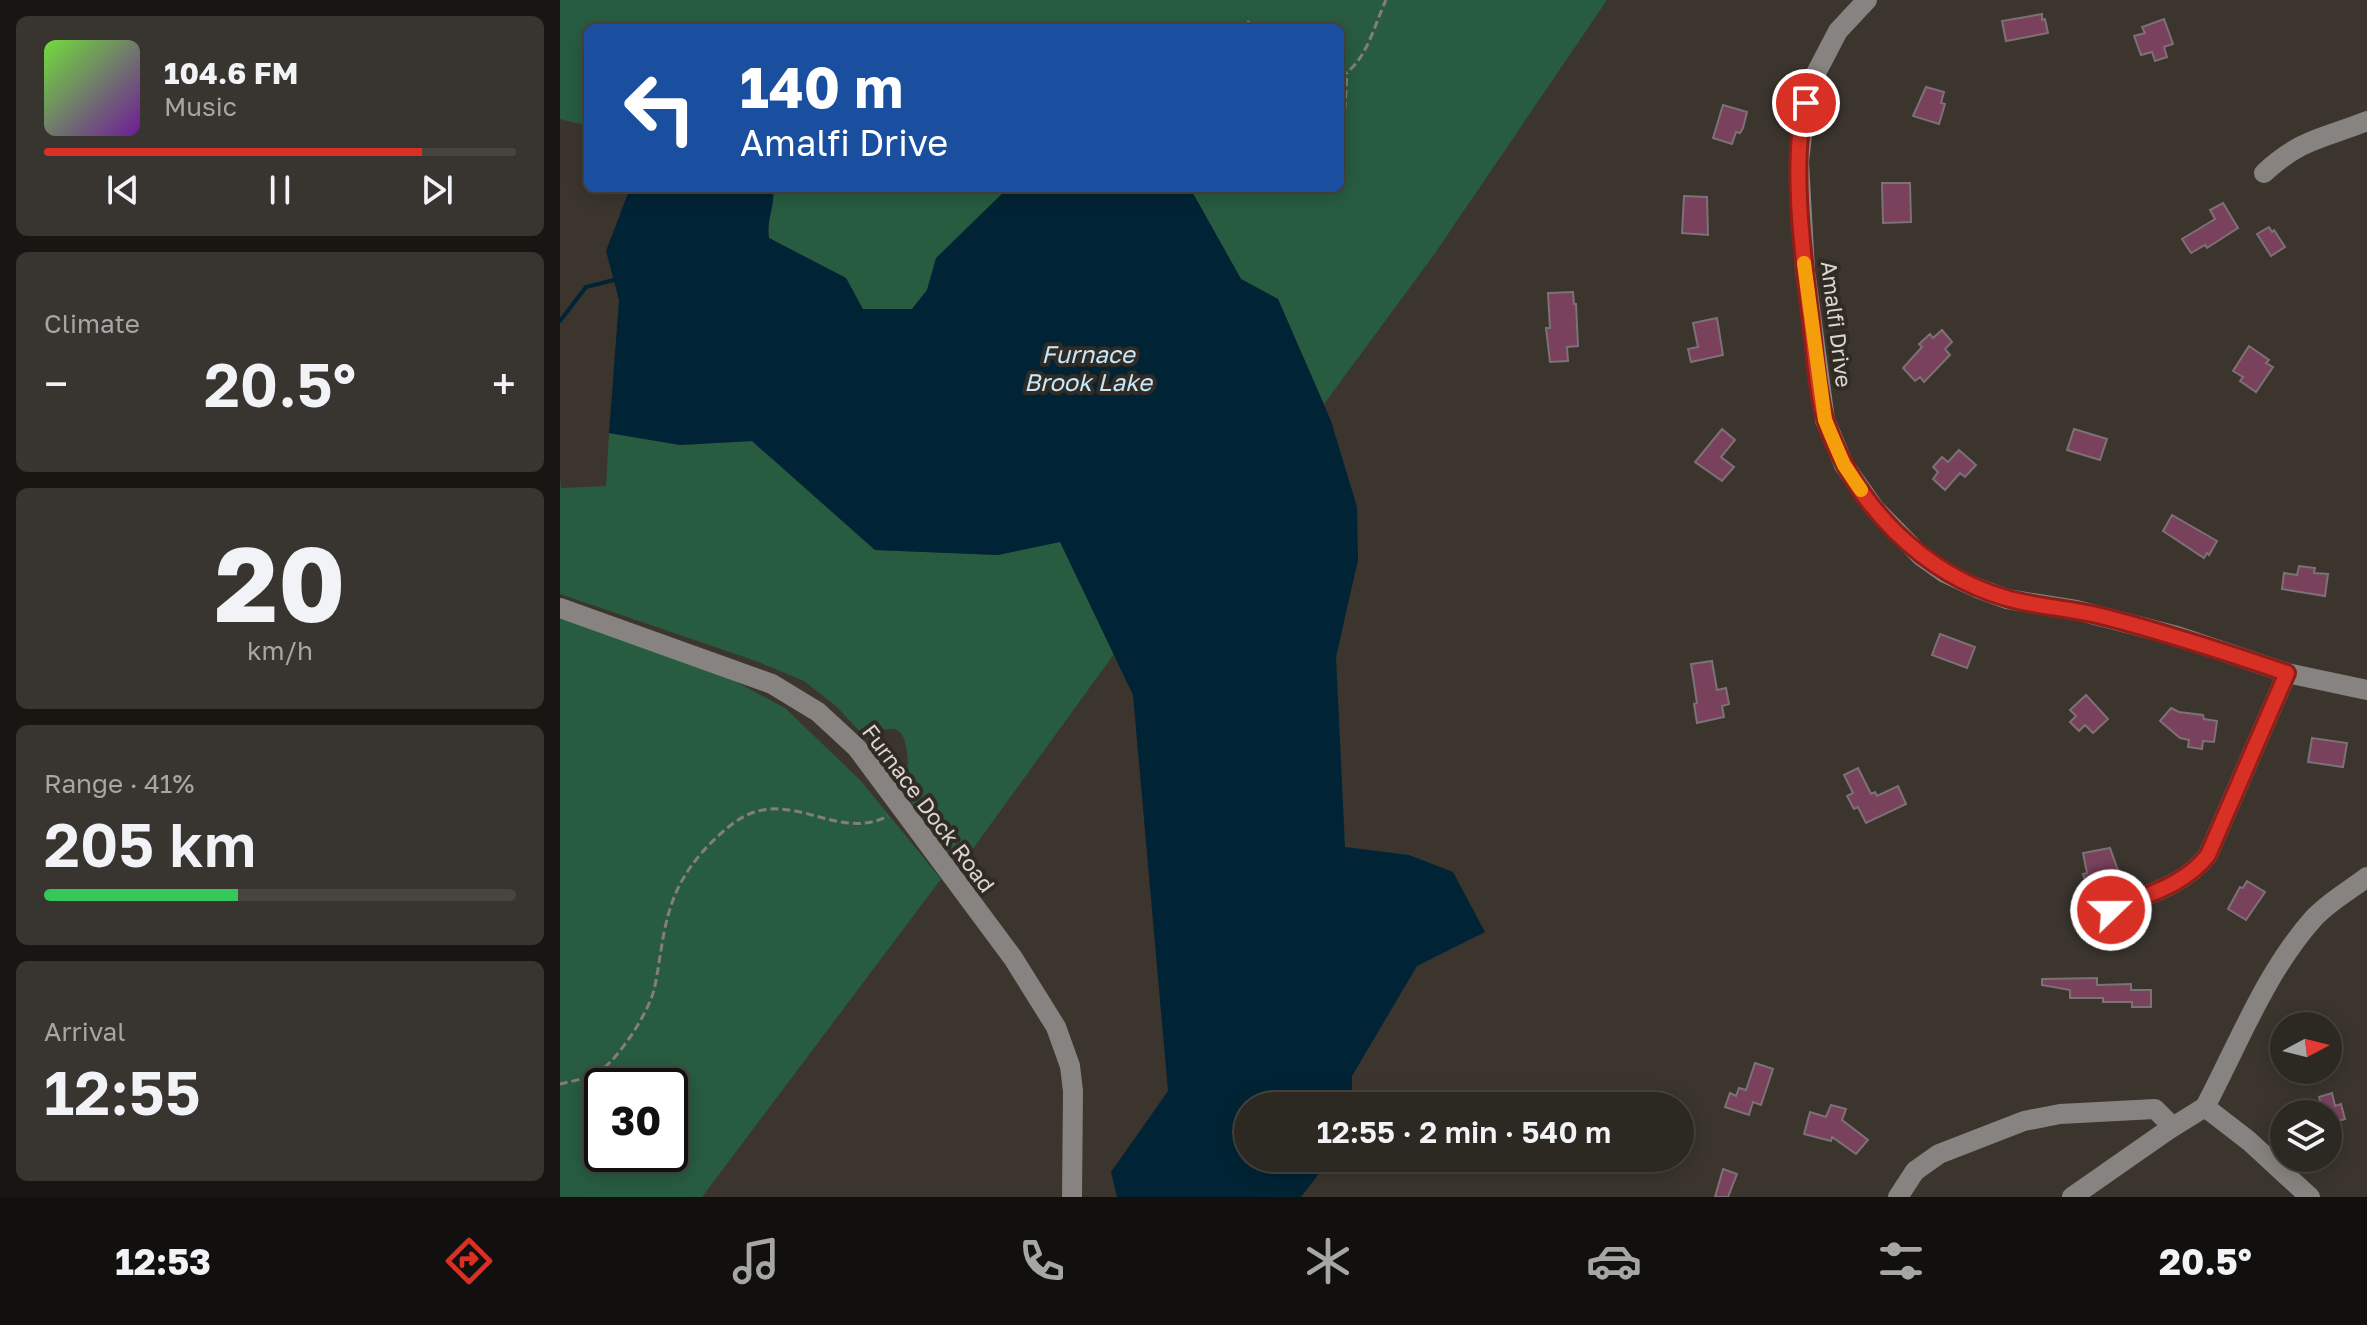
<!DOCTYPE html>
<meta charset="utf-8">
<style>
:root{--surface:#2c2822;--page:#38342f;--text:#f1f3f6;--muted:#a6a6a5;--line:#484440;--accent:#d93025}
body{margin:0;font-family:"Golos Text",sans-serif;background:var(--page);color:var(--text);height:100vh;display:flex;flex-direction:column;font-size:30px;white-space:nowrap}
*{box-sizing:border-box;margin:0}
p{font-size:26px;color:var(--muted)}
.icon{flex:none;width:44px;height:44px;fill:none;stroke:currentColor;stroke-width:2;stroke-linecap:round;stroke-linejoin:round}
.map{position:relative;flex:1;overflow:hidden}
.panel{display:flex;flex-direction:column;gap:16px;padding:16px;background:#181613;width:560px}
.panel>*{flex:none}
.banner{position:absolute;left:24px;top:24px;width:760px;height:168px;border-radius:12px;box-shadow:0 4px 20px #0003,0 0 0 2px var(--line);background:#1a4fa0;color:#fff;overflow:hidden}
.needle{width:52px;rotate:83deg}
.buttons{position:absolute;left:1710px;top:1012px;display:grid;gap:16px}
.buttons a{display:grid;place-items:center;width:72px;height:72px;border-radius:50%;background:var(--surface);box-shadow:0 4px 20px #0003,0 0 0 2px var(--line);font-size:40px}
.speed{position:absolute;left:24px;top:1068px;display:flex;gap:16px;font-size:40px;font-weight:700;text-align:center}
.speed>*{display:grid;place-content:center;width:104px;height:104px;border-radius:50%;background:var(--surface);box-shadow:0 4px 20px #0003,0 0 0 2px var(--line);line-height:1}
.speed .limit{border:4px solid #111;border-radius:12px;background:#fff;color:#111}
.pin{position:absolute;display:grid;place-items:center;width:68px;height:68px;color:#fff;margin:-34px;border:4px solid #fff;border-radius:50%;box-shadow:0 2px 8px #0007}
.me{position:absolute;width:88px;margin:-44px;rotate:68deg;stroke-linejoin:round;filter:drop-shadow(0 0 6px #0008)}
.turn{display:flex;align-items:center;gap:28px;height:168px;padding:0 24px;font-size:36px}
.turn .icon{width:104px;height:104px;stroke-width:2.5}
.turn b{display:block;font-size:56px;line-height:68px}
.big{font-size:60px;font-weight:600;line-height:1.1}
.panel .widget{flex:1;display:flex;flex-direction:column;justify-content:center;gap:12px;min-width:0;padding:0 28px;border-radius:12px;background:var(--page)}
.panel .dial{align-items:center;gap:0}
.dial b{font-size:104px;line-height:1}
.song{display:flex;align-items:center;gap:24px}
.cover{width:96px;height:96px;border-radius:12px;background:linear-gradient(135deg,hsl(100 70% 55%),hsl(280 70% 35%))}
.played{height:8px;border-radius:4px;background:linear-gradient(90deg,var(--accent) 80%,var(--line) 80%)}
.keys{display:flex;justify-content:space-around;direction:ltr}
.heat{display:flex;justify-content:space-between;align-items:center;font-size:44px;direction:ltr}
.charge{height:12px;border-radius:6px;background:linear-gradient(90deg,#34c759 41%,var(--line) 0)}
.trip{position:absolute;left:674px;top:1092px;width:460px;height:80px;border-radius:40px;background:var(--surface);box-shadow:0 4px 20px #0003,0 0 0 2px var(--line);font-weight:600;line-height:80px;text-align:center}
.tab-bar{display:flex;height:128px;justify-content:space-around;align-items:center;background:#12100e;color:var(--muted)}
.tab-bar .icon{width:56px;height:56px}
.tab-bar .selected{color:var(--accent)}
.tab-bar b{font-size:36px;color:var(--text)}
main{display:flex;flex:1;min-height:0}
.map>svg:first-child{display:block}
</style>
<main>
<section class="panel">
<div class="widget">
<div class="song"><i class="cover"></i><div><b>104.6 FM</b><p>Music</p></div></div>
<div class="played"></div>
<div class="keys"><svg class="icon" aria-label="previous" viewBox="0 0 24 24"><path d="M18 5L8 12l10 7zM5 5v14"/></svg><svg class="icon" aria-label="pause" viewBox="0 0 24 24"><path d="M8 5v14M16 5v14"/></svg><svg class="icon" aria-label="next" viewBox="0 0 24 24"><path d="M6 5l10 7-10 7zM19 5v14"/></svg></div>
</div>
<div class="widget"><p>Climate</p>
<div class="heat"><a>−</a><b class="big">20.5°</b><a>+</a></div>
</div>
<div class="widget dial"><b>20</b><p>km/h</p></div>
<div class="widget"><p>Range · 41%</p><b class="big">205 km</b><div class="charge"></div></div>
<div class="widget"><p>Arrival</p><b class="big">12:55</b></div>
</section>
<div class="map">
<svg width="1807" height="1197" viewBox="0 0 1807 1197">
<rect width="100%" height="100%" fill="#3b352e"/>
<path fill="#285c41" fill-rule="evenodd" d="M 0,0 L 1047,0 L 873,256 L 764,404 L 718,299 L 681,279 L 630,188 L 780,188 L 780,28 L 28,28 L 28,126 L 0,119 Z
M 213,188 L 448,188 L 377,258 L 367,290 L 352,309 L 302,309 L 286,278 L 209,238 C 206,219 215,208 213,188 Z
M 49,433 L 120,445 L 192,441 L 315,550 L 438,555 L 500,541 L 554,654 L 399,868 L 336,780 L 348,764 C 346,728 338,720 306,738 L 276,706 L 244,681 L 196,661 L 0,594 L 0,479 L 1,488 L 46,486 Z
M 0,618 L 167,677 L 225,708 L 301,781 L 381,879 L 142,1197 L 0,1197 ZM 42,1086 L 110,1086 L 110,1154 L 42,1154 Z"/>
<path fill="#002435" d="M 70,188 L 213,188 C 215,208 206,219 209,238 L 286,278 L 303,309 L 352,309 L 367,290 L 376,258 L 448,188 L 630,188 L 681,279 L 718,299 L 771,421 L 797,507 L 798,560 L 776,657 L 785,847 L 849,855 L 893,872 L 925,932 L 857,966 L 792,1076 L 792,1106 L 688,1106 L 688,1158 L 771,1158 L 741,1197 L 557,1197 L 551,1172 L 608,1091 L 573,695 L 500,542 L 438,555 L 315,550 L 192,441 L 120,445 L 49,433 L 59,300 L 46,251 Z"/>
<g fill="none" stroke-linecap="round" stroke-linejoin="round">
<path stroke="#002435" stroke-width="4" d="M 0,321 L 26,287 L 54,280"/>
</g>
<path fill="#7a415d" stroke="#7c7175" stroke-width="2" d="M 1482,14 L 1482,20 L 1485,19 L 1488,33 L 1446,41 L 1442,21 Z
M 1604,19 L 1613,44 L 1604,47 L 1607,57 L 1595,61 L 1592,52 L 1581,55 L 1574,36 L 1585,33 L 1582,27 Z
M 1366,87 L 1384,92 L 1381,103 L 1385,104 L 1379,124 L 1353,116 Z
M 1163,105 L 1187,112 L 1183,128 L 1180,133 L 1176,132 L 1172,144 L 1153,138 Z
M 1322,183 L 1350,183 L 1351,222 L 1323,223 Z
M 1124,196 L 1147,197 L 1148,235 L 1122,233 Z
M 1663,203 L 1678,228 L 1647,248 L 1645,245 L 1631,253 L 1622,239 L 1655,219 L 1650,210 Z
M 1709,227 L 1712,232 L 1714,230 L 1725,247 L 1711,256 L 1697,234 Z
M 1013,292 L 1014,304 L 1016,304 L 1018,346 L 1007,347 L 1008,361 L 990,362 L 986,328 L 990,328 L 988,293 Z
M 1157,318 L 1163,355 L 1131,362 L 1128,349 L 1138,347 L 1133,323 Z
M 1382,330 L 1392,342 L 1385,349 L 1390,355 L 1364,382 L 1360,377 L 1355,381 L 1343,368 L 1362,347 L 1359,344 L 1370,334 L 1373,338 Z
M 1689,346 L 1709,360 L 1706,363 L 1713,367 L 1696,392 L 1680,381 L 1683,377 L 1673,371 Z
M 1162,429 L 1175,440 L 1161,457 L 1174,467 L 1162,481 L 1135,462 Z
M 1514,429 L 1547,439 L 1540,460 L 1507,450 Z
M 1399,450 L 1416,465 L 1405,477 L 1400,473 L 1385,490 L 1373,479 L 1378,472 L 1373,467 L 1382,457 L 1388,462 Z
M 1612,515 L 1657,541 L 1649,555 L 1647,553 L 1644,558 L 1603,531 Z
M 1739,566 L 1755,568 L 1754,573 L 1768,574 L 1765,596 L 1722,589 L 1724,573 L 1737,575 Z
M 1380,634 L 1415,647 L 1407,668 L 1372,655 Z
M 1152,661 L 1157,690 L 1166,688 L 1169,704 L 1162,706 L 1164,717 L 1137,723 L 1134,704 L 1137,703 L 1131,664 Z
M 1526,695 L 1548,719 L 1533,733 L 1525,725 L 1519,731 L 1510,722 L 1516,716 L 1510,710 Z
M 1611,708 L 1619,712 L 1643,715 L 1644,719 L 1657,721 L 1654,742 L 1643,741 L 1642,749 L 1628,747 L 1629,740 L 1620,738 L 1600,721 Z
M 1752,738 L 1787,743 L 1783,767 L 1748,762 Z
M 1298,768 L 1311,794 L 1315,792 L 1317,796 L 1338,786 L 1346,804 L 1306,823 L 1298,807 L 1294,809 L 1287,796 L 1293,793 L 1284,775 Z
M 1550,848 L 1565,890 L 1532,902 L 1523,874 L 1527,873 L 1523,853 Z
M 1687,881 L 1705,892 L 1686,920 L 1668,909 L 1680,887 L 1683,888 Z
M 1537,978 L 1537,985 L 1571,984 L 1571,990 L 1591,990 L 1591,1007 L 1572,1007 L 1572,1002 L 1543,1002 L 1543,998 L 1510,998 L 1510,990 L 1482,985 L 1482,979 Z
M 1195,1063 L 1213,1069 L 1201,1105 L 1193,1102 L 1189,1115 L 1165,1107 L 1170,1093 L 1176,1096 L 1179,1088 L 1186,1090 Z
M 1772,1093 L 1775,1106 L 1781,1104 L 1785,1119 L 1768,1124 L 1768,1114 L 1764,1114 L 1759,1097 Z
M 1271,1105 L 1286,1109 L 1282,1120 L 1308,1140 L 1296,1154 L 1272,1137 L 1271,1141 L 1244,1134 L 1250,1112 L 1266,1117 Z
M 1163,1169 L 1177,1174 L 1168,1197 L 1155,1197 Z"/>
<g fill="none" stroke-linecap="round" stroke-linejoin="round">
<path stroke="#847e79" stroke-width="3" stroke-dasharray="8 4" stroke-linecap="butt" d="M 685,28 L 691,18
M 780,76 C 805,66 815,23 826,0
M 784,122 L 787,73
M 0,1084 C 13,1081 29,1078 40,1071 C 60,1057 88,1013 94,990 C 101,959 102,926 115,895 C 126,868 148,843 171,825 C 226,781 275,844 328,816"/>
<path stroke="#878380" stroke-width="20" d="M 1307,0 L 1278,31 L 1253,79 L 1245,109 L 1239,162 L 1245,270 L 1265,420 L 1284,465 L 1315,509 L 1361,556 L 1385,573 L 1417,588 L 1447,599 L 1516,610 L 1617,636 L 1727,673 L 1807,690
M 1704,173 C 1742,138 1762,139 1807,121
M 0,608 L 212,684 L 258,712 L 297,748 L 453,958 L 496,1027 L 510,1066 L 513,1091 L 512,1197
M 1551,910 C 1585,895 1624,886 1648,855 L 1727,673
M 1645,1107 C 1678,1045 1705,973 1753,919 C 1767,903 1790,890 1807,877
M 1645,1107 L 1689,1141 L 1750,1197
M 1338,1197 L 1355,1171 L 1379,1154 L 1464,1121 L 1500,1114 L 1595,1109 L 1613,1127
M 1512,1197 L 1608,1130 L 1645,1107"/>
</g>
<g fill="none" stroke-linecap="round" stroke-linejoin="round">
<defs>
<path id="route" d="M 1246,103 C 1230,157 1243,257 1250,314 C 1254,344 1257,395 1266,422 C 1294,504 1363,574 1446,598 C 1477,607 1510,608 1541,616 C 1604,632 1665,652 1727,673 L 1648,855 C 1624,886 1585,895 1551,910"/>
</defs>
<use href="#route" stroke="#8d1f18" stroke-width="20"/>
<use href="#route" stroke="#d93025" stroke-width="14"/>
<path stroke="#f59e0b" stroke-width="14" d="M 1244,263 L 1265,420 L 1284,465 L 1301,490"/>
</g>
<g text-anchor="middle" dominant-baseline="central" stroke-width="8" stroke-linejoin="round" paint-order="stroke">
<g font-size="22" fill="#dad6d2" stroke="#312b24">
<text transform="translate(1277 324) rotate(83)">Amalfi Drive</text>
<text transform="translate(369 808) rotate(53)">Furnace Dock Road</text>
</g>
<g font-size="24" font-style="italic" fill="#c5e8fd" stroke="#312b24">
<text x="528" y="353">Furnace<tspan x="528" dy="28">Brook Lake</tspan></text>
</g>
</g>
</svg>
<div class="buttons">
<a><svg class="needle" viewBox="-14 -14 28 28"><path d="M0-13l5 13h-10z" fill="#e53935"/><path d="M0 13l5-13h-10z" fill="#a6a6a5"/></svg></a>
<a><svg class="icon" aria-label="layers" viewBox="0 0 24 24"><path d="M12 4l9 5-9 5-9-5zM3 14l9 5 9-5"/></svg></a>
</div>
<div class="speed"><div class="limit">30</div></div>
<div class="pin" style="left:1246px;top:103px;background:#d93025"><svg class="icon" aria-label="arrive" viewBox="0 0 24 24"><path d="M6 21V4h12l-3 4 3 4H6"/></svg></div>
<svg class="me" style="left:1551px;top:910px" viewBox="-20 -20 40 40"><circle r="17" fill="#d93025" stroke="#fff" stroke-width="3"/><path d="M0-11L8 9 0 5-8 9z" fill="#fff"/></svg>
<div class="trip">12:55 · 2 min · 540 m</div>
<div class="banner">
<div class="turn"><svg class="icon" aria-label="left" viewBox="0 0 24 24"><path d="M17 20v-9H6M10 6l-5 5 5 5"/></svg><div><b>140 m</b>Amalfi Drive</div></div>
</div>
</div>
</main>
<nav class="tab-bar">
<b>12:53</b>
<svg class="icon selected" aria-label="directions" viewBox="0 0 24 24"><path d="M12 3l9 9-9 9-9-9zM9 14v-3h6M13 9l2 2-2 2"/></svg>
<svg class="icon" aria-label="music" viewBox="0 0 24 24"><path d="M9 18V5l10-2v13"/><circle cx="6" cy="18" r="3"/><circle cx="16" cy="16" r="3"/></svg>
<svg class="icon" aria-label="phone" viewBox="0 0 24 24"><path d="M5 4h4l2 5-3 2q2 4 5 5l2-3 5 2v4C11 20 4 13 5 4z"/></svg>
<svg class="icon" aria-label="climate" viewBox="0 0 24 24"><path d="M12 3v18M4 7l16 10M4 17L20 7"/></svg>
<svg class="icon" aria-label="car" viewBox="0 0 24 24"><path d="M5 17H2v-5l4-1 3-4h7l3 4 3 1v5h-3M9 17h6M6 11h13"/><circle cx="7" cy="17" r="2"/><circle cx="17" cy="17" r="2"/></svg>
<svg class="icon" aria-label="filters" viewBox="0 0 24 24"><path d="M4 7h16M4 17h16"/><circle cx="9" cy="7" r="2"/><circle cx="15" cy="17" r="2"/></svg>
<b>20.5°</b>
</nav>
